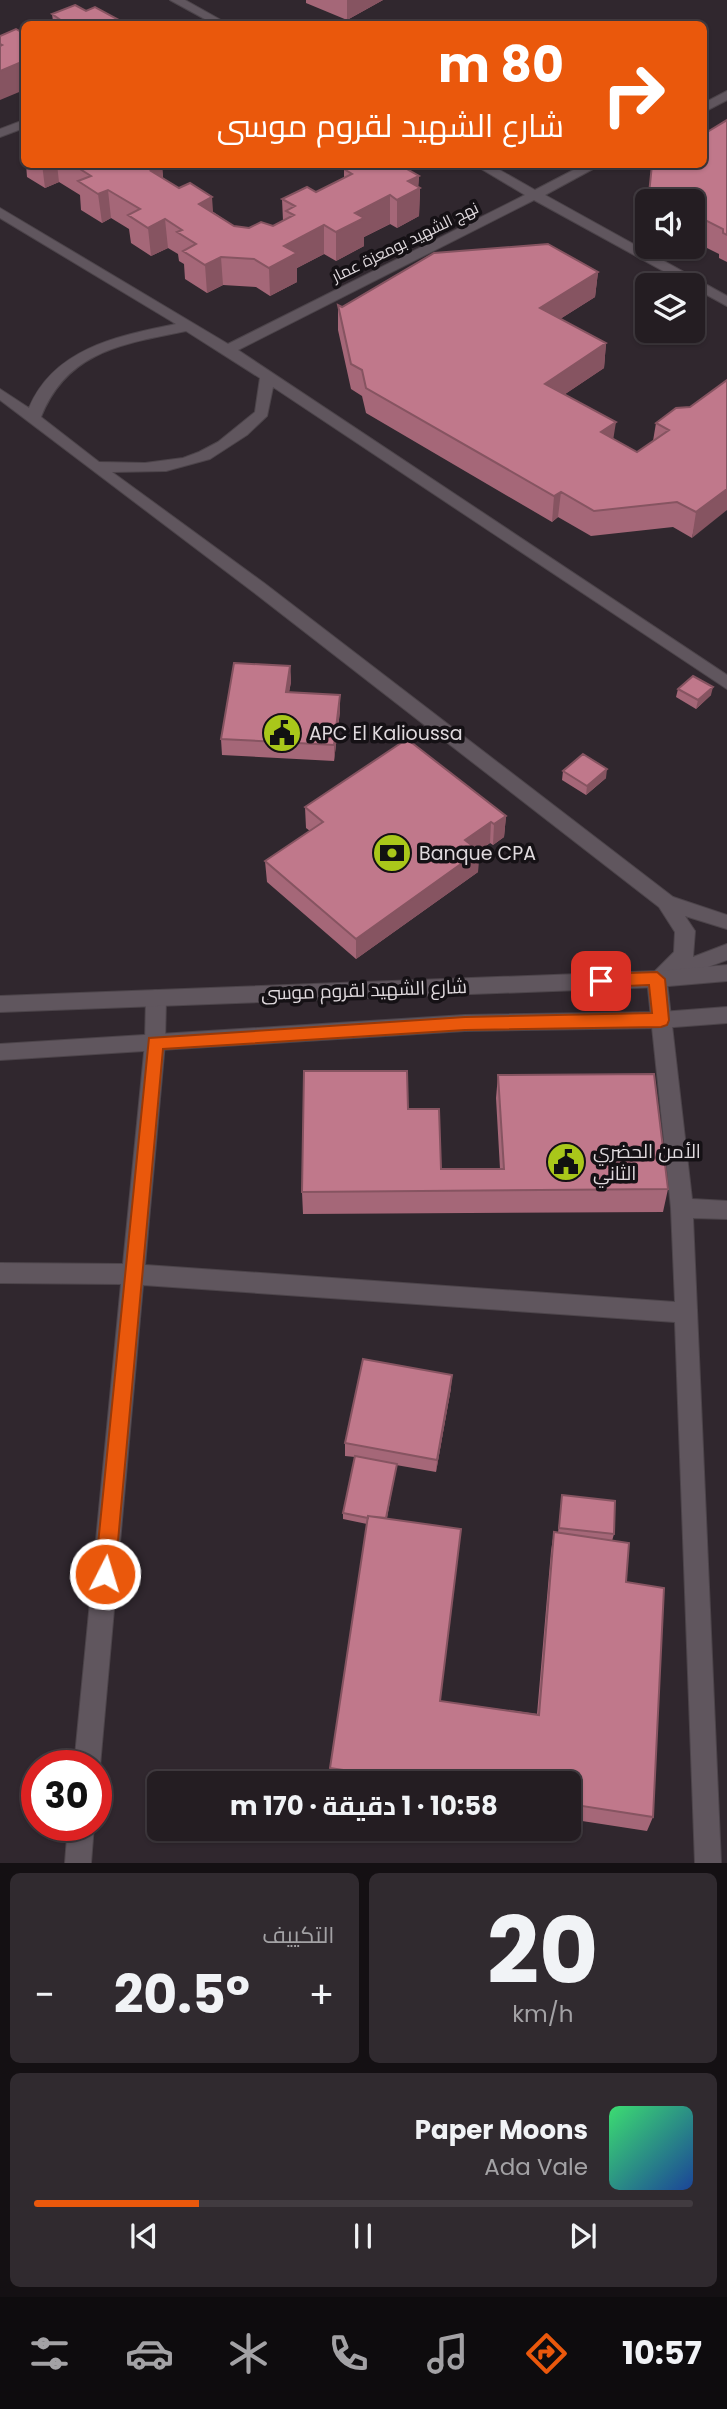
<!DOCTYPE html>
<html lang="ar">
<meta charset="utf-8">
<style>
:root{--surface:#241d22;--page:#302a2f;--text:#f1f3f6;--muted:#a3a2a5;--line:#413b40;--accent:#ea580c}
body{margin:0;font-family:Poppins,Cairo,sans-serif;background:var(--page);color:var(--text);direction:rtl;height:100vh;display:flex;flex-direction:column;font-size:26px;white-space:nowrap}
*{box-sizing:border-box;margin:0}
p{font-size:23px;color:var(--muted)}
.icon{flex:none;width:38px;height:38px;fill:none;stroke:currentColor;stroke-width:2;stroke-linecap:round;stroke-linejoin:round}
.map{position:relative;height:1863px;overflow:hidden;direction:ltr}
.side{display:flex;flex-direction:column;gap:10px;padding:10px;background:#141013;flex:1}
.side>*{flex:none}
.top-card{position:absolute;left:21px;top:21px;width:686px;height:147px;border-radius:10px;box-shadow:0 2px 5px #0004,0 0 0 2px var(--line);direction:rtl;background:#ea580c;color:#fff;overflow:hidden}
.tools{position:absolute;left:635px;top:189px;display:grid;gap:14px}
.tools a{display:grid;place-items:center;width:70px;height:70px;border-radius:10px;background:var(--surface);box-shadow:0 2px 5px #0004,0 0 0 2px var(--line);font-size:35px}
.speed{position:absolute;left:21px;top:1750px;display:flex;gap:14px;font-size:35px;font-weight:700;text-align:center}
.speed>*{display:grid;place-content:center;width:91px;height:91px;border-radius:50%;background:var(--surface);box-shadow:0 2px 5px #0004,0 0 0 2px var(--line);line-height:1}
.speed .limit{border:10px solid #d22;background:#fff;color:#111}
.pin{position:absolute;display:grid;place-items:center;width:60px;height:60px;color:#fff;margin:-30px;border-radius:14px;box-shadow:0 4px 10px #0006}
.me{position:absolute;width:77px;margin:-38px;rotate:5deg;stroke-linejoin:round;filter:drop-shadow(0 0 5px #0008)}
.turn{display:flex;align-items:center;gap:24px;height:147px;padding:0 28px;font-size:32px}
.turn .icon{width:91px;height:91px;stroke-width:2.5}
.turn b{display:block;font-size:49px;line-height:60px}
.big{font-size:52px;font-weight:700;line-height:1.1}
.side .widget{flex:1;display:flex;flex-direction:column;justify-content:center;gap:10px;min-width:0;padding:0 24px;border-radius:10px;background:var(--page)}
.side .dial{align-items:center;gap:0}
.dial b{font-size:91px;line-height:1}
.song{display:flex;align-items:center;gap:21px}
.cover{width:84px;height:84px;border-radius:10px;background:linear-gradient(135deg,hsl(140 70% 55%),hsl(220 70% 35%))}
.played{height:7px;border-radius:4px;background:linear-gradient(90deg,var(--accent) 25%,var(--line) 25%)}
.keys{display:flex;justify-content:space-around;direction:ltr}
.heat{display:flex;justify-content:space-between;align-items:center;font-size:38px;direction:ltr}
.side .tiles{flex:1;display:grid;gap:10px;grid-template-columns:1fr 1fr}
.widget:last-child{grid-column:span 2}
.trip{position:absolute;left:147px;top:1771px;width:434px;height:70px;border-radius:10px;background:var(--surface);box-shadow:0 2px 5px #0004,0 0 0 2px var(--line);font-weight:700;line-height:70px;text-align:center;direction:rtl}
.dock{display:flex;height:112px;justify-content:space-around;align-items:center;background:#0e0c0e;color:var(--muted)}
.dock .icon{width:49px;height:49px}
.dock .active{color:var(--accent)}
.dock b{font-size:32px;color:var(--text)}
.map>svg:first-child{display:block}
</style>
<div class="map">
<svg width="727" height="1863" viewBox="0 0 727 1863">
<rect width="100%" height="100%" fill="#30272e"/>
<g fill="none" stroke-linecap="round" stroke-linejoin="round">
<defs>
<path id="minor" d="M 170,0 L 185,0 L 228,24 L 214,24 Z
M 727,91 L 727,100 L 704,112 L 704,103 Z
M 24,120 L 24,128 L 0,137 L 0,129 Z
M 473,164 L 489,164 L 535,190 L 585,164 L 602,164 L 545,195 L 727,296 L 727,306 L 534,200 L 238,350 L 727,675 L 727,689 L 273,387 L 267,416 L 247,435 L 210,459 L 166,471 L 112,472 L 264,583 L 673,897 L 727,915 L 727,929 L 685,916 L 695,931 L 693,957 L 727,944 L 727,960 L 667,982 L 692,1199 L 727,1201 L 727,1219 L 693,1218 L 721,1863 L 695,1863 L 675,1322 L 143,1285 L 100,1766 L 96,1775 L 96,1766 L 74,1766 L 121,1284 L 0,1283 L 0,1263 L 123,1264 L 145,1043 L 146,998 L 149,992 L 156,990 L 163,992 L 166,998 L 165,1043 L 145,1265 L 675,1302 L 671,1208 L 647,979 L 674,952 L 675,932 L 659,907 L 252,591 L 0,400 L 0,389 L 29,408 C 54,348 118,336 176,324 L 0,218 L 0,208 L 228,344 L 525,195 ZM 186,331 L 260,378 L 255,412 L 218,442 L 199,452 L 183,458 L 145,463 L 99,462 L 41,417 C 67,351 123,344 186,331 Z
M 68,1825 L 94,1825 L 91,1863 L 65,1863 Z"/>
<path id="tertiary" d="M 727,965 L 727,981 L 657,987 L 0,1012 L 0,996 L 657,971 Z
M 727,1007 L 727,1023 L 661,1028 L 465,1031 L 0,1060 L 0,1044 L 465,1015 L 661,1012 Z"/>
</defs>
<use href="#minor" stroke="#4c444a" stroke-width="2"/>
<use href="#tertiary" stroke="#4c444a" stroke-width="2"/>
<use href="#minor" fill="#60565e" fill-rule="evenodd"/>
<use href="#tertiary" fill="#60565e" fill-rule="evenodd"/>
</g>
<path fill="#a56778" d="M 306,0 L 383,0 L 347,20 L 306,3 Z
M 86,11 L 53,21 L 52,14 Z
M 727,120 L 727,262 L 719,258 L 719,254 L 693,241 L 693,201 L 648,201 L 652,165 Z
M 26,164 L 160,164 L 162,166 L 163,178 L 234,226 L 249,228 L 273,226 L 283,221 L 282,199 L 316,192 L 344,178 L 344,169 L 419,176 L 418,188 L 420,188 L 419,216 L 397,228 L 390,224 L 364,237 L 364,246 L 336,261 L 324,254 L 297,268 L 297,282 L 270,296 L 256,287 L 223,285 L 207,293 L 185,279 L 184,264 L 179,261 L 178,254 L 168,248 L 151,256 L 131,243 L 129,229 L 111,218 L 102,223 L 81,210 L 80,195 L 59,182 L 45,188 L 27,177 Z
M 598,272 L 595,297 L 560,319 L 606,343 L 604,368 L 565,394 L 613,439 L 637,452 L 653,441 L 656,423 L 690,407 L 727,380 L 692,538 L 673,527 L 591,536 L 558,517 L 552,522 L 366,413 L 362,396 L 351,389 L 338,330 L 338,305 L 342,307 Z
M 290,666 L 291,682 L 289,692 L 340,695 L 340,711 L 334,761 L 222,755 L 221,739 Z
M 678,689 L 711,695 L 696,709 L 676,697 Z
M 563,771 L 606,778 L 586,795 L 562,780 Z
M 305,807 L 506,816 L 504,837 L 493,845 L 490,843 L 479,851 L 478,872 L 356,959 L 267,882 L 265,861 L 310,831 L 306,828 Z
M 498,1075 L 668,1189 L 663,1212 L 303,1214 L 302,1192 L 408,1109 L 441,1169 L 500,1169 L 496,1098 Z
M 451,1388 L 436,1472 L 396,1465 L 387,1518 L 440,1701 L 537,1714 L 551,1551 L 554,1532 L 558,1533 L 562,1495 L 614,1534 L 612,1541 L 626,1582 L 653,1817 L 647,1831 L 569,1819 L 569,1783 L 331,1783 L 330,1768 L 367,1524 L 343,1519 L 343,1513 L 355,1457 L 345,1456 L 345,1443 Z"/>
<path fill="#865461" d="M 347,0 L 383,0 L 347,20 Z
M 119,20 L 119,24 L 108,24 Z
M 24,61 L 24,90 L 0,100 L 0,71 Z
M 42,164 L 57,164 L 59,182 L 45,188 Z
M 162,166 L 164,194 L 151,171 Z
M 419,176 L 418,189 L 420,188 L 419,216 L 397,228 L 397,200 L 408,181 Z
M 108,190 L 111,218 L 102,223 L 98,194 Z
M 390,195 L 390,224 L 364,237 L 364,246 L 336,261 L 336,232 L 355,213 Z
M 212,197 L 214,225 L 199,204 Z
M 165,219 L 168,248 L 151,256 L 148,228 Z
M 324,225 L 324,254 L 297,268 L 297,282 L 270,296 L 269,268 L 284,246 Z
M 221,257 L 223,285 L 207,293 L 205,265 Z
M 598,272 L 595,297 L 538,333 L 540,308 Z
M 606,343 L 604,368 L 543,409 L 545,384 Z
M 616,422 L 612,447 L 601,432 Z
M 727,489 L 727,510 L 692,538 L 696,512 Z
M 561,492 L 558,517 L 552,522 L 554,496 Z
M 290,666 L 291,682 L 286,708 L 286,692 Z
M 713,687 L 711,695 L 696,709 L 698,700 Z
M 340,695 L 340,711 L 334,761 L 334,745 Z
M 607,769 L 606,778 L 586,795 L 587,786 Z
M 506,816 L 504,837 L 493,845 L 494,824 Z
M 491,822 L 490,843 L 464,861 L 465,840 Z
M 479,851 L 478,872 L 356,959 L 356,939 Z
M 452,1375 L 451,1388 L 436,1472 L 437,1460 Z
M 397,1464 L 396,1470 L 385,1527 L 385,1521 Z"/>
<path fill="#c0788b" stroke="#865461" stroke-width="2" d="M 75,5 L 86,11 L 95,7 L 119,20 L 108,24 L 44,24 L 59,19 L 52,14 Z
M 16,29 L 23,33 L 24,32 L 24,61 L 0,71 L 0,46 L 2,45 L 0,44 L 0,36 Z
M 727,120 L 727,235 L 723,233 L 723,229 L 693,214 L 693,201 L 665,201 L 649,194 L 652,165 L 704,164 L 704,134 Z
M 72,164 L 160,164 L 162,166 L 151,171 L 179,188 L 190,183 L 212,197 L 199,204 L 234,226 L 249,228 L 261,222 L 273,226 L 294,215 L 286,211 L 295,206 L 282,199 L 307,187 L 316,192 L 352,174 L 344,169 L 352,164 L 398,164 L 419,176 L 408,181 L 420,188 L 397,200 L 390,195 L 355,213 L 364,218 L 336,232 L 324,225 L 284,246 L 297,253 L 269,268 L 254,259 L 221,257 L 205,265 L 183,251 L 196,244 L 177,232 L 182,230 L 165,219 L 148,228 L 128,215 L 140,209 L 108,190 L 98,194 L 78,181 L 91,176 Z
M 548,244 L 598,272 L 540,308 L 606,343 L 545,384 L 616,422 L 601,432 L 637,452 L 669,430 L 656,423 L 676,408 L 690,407 L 727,380 L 727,489 L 696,512 L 677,502 L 594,511 L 561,492 L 554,496 L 366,388 L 362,370 L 351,364 L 338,305 L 342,307 L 434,253 Z
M 234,663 L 290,666 L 286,692 L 340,695 L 334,745 L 221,739 Z
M 693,676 L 713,687 L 698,700 L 678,689 Z
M 407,739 L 506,816 L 494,824 L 491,822 L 465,840 L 479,851 L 356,939 L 265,861 L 323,822 L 305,807 Z
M 583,754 L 607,769 L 587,786 L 563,771 Z
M 304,1071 L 407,1071 L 408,1109 L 439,1109 L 441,1169 L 504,1169 L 498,1075 L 654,1074 L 668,1189 L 302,1192 Z
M 363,1359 L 452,1375 L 437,1460 L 345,1443 Z
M 355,1456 L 397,1464 L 386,1518 L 368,1516 L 368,1518 L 343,1513 Z
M 562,1495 L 615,1501 L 614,1534 L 559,1528 Z
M 368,1516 L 461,1529 L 440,1701 L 539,1715 L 554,1532 L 629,1543 L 626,1582 L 664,1588 L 653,1817 L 569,1804 L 569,1783 L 430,1783 L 330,1768 Z"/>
<path fill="#ea580c" stroke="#983908" stroke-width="2" d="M 657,972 L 665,979 L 669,1020 L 667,1025 L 661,1027 L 465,1030 L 163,1049 L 115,1574 L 112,1582 L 105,1585 L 98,1582 L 95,1574 L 149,1038 L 465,1017 L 652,1013 L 649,985 L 601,987 L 593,981 L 601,974 Z"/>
<defs>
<symbol id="civic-disc" viewBox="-11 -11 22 22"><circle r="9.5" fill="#a9c71a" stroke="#151115"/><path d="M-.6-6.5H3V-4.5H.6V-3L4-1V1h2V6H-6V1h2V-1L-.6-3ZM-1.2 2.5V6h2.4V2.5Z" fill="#111"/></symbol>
<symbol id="bank-disc" viewBox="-11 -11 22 22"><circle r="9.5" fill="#a9c71a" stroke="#151115"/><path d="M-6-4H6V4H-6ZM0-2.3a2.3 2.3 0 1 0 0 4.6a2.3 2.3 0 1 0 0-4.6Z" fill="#111"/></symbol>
</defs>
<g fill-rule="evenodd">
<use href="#civic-disc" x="260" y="711" width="44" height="44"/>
<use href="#bank-disc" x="370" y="831" width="44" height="44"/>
<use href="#civic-disc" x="544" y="1140" width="44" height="44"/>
</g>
<g text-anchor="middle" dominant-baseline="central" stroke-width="7" stroke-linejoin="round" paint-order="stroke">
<g font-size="16" fill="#dfd9dd" stroke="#151115">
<text transform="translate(405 242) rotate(-26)">نهج الشهيد بومعزة عمار</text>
</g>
<g font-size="19" fill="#dfd9dd" stroke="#151115" text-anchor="start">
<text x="309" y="733">APC El Kalioussa</text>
<text x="419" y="853">Banque CPA</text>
<text x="593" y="1151">الأمن الحضري<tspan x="593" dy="22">الثاني</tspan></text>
</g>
<g font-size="19" fill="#dfd9dd" stroke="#151115">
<text transform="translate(364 990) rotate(-2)">شارع الشهيد لقروم موسى</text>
</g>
</g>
</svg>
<div class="tools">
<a><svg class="icon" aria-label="sound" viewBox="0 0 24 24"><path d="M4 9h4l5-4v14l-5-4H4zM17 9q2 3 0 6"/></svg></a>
<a><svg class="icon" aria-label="layers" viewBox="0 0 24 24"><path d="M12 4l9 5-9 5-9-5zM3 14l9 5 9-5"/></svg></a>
</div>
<div class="speed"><div class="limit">30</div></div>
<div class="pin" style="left:601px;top:981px;background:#d93025"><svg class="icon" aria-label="arrive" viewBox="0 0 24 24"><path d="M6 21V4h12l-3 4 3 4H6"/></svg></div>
<svg class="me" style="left:105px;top:1574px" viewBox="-20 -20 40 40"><circle r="17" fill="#ea580c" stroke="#fff" stroke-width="3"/><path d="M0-11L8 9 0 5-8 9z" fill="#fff"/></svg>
<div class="trip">10:58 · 1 دقيقة · 170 m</div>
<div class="top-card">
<div class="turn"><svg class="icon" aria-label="right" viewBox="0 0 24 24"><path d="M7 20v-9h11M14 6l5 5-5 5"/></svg><div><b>80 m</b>شارع الشهيد لقروم موسى</div></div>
</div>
</div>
<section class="side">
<div class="tiles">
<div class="widget dial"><b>20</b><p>km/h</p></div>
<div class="widget"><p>التكييف</p>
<div class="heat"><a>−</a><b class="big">20.5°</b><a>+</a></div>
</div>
<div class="widget">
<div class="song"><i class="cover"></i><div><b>Paper Moons</b><p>Ada Vale</p></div></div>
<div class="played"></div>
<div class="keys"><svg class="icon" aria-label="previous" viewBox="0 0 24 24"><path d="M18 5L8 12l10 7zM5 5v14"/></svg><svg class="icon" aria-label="pause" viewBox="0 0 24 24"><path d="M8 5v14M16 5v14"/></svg><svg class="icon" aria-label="next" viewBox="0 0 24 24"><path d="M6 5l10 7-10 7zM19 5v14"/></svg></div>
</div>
</div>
</section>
<nav class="dock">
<b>10:57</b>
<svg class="icon active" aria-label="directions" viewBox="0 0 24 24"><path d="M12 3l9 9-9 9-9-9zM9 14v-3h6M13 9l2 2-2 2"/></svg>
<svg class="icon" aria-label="music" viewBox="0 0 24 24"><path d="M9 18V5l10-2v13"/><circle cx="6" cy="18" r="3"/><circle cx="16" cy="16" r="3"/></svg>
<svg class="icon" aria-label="phone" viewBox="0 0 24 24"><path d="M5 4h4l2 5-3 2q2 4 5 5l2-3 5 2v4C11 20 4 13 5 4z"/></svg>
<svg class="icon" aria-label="climate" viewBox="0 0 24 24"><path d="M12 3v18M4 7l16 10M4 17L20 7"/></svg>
<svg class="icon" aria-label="car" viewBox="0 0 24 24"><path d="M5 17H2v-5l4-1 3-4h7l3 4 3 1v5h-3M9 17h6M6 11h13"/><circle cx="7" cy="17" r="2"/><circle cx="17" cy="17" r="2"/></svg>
<svg class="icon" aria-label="filters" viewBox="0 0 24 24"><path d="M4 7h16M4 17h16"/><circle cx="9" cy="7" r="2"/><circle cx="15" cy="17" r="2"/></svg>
</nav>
